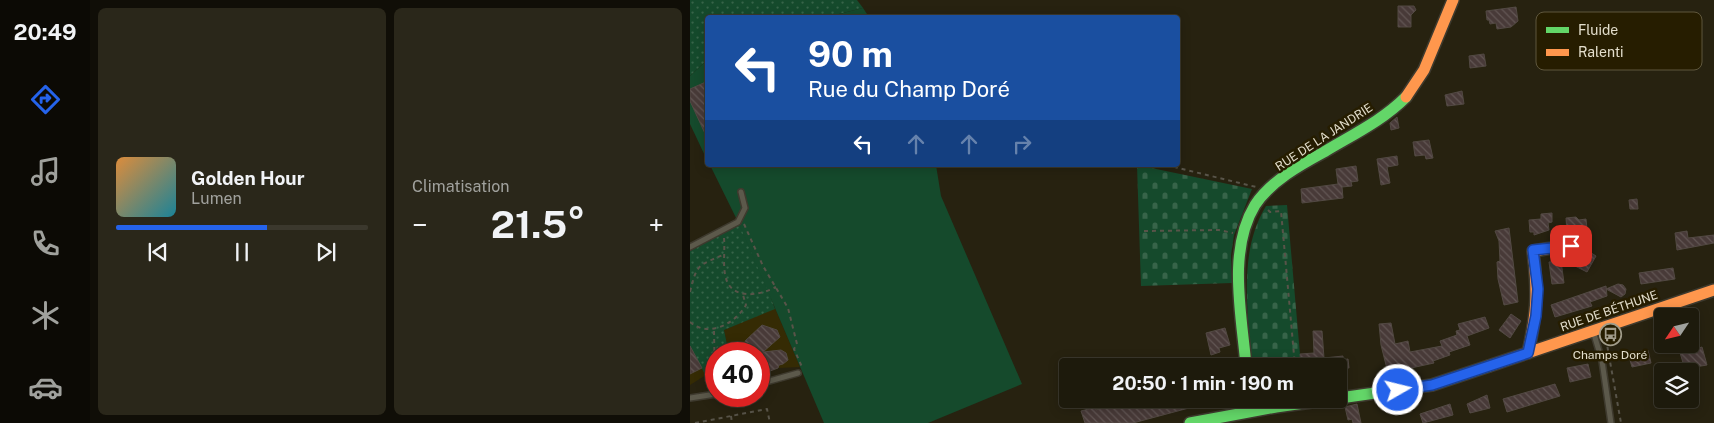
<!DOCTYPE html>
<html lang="fr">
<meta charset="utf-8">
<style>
:root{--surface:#1d1a0c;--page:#2a271a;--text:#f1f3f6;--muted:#a0a19d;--line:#3b382d;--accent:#2563eb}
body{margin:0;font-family:"Public Sans",sans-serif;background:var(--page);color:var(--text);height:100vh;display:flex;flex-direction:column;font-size:19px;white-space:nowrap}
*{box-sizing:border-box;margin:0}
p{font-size:16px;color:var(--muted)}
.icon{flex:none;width:28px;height:28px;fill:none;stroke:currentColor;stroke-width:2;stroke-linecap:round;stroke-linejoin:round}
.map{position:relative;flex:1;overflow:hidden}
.details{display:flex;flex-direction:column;gap:8px;padding:8px;background:#100e07;width:600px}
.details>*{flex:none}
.guide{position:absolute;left:15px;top:15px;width:475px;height:152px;border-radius:5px;box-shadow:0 2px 12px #0003,0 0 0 1px var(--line);background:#1a4fa0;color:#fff;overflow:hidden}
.needle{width:32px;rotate:235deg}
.controls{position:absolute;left:964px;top:308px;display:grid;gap:10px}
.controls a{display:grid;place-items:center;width:45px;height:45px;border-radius:5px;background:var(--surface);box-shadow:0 2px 12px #0003,0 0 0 1px var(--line);font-size:25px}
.speed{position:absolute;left:15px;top:342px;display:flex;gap:10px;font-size:25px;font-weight:700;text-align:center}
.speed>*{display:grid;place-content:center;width:65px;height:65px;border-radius:50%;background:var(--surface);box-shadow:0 2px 12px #0003,0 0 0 1px var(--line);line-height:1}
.speed .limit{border:8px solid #d22;background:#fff;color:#111}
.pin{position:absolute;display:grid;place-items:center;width:42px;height:42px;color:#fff;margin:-21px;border-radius:10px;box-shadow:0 2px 8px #0006}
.me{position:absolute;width:55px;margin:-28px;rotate:82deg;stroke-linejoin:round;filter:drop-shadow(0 0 4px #0008)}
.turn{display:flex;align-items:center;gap:18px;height:105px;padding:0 20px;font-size:22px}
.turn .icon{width:65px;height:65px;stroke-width:2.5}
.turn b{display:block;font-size:35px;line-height:42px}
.lanes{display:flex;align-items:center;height:48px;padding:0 20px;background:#0003;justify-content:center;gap:25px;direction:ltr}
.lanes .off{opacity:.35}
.big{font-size:38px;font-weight:700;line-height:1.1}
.details .tile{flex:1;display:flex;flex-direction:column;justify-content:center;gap:8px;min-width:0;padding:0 18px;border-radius:8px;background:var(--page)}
.song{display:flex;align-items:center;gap:15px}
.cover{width:60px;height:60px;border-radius:8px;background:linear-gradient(135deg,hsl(30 70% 55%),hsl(190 70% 35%))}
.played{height:5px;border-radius:2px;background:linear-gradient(90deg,var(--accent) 60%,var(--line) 60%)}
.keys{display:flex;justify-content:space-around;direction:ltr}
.heat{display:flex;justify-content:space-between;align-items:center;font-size:28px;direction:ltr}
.details .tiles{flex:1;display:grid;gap:8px;grid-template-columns:repeat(2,1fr)}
.trip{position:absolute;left:369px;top:358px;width:288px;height:50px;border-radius:5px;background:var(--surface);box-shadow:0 2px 12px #0003,0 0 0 1px var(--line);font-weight:700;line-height:50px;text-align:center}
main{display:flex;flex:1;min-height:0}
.tab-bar{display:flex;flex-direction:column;width:90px;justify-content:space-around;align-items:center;background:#0c0a05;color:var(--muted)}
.tab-bar .icon{width:35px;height:35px}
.tab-bar .selected{color:var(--accent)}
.tab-bar b{font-size:22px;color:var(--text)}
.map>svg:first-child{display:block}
</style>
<main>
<nav class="tab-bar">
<b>20:49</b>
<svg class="icon selected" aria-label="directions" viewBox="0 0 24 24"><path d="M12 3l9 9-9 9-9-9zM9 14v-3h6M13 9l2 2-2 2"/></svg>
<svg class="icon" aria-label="music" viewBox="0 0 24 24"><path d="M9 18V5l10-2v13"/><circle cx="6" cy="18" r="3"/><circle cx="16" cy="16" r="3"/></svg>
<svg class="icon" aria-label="phone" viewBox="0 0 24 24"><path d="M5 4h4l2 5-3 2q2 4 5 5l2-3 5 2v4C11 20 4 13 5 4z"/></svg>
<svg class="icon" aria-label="climate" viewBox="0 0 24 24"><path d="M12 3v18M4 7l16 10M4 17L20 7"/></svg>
<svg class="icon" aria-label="car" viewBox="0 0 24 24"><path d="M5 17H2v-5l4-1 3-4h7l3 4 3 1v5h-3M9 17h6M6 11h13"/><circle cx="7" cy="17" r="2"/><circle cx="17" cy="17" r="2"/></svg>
</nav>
<section class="details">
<div class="tiles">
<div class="tile">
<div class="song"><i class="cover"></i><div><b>Golden Hour</b><p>Lumen</p></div></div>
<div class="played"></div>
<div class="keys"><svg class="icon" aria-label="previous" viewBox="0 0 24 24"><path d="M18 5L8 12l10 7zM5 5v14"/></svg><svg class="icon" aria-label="pause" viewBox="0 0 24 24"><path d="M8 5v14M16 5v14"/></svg><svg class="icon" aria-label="next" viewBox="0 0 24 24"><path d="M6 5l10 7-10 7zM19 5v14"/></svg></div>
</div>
<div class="tile"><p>Climatisation</p>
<div class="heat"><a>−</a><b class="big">21.5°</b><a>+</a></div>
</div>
</div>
</section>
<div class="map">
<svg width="1024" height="423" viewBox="0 0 1024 423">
<defs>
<pattern id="grass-dots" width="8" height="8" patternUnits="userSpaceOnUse" patternTransform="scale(1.25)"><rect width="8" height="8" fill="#154a2c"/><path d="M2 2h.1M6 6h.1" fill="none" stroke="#376449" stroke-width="1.8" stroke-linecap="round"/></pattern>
<pattern id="cemetery-stones" width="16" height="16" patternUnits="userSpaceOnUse" patternTransform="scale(1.25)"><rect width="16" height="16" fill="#154a2c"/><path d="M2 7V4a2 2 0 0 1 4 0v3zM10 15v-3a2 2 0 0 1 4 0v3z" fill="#376449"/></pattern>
<pattern id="building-back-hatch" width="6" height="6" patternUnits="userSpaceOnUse" patternTransform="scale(1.25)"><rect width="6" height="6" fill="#483a38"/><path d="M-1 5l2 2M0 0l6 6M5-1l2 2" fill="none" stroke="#625654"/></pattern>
</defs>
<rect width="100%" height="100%" fill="#272210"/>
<path fill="#352b04" d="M 85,308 L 110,367 L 88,368 L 69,375 L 69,354 L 39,354 L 34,330 Z
M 0,345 L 16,375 L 0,385 Z"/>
<path fill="url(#grass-dots)" d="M 0,0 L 167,0 L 173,8 L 137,17 L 18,18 L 17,60 L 0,76 Z
M 54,222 L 85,309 L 34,330 L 39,354 L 26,354 L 26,378 L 18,380 L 0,346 L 0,251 Z"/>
<path fill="url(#cemetery-stones)" d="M 447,165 L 562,189 L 544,235 L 541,255 L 542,283 L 451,286 Z
M 597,205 L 611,366 L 561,366 C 559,312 547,254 576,206 Z"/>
<path fill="#154a2c" d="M 173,8 L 179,17 L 137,17 Z
M 17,60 L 17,160 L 0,124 L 0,76 Z
M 20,165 L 246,165 L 251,196 L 332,384 L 238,423 L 134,423 L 50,226 Z"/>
<path fill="url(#building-back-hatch)" stroke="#524943" d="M 708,6 L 724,6 L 726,10 L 721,15 L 721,27 L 708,27 Z
M 826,7 L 828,21 L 821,27 L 807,29 L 806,23 L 800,24 L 799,20 L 797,20 L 796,11 Z
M 794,54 L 796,66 L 780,68 L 779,56 Z
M 18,81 L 18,140 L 0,101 L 0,89 Z
M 772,91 L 774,104 L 757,106 L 755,95 Z
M 707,117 L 709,128 L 701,130 L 700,123 Z
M 739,140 L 743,158 L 736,159 L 735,155 L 725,156 L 723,142 Z
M 707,156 L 708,165 L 697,167 L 700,183 L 691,185 L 687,159 Z
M 666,166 L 668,181 L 661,182 L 662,186 L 652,187 L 653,198 L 612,203 L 611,189 L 648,184 L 646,169 Z
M 947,199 L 948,209 L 940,209 L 939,200 Z
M 862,213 L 862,222 L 858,223 L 859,230 L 844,235 L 844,232 L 840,232 L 839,220 L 851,219 L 851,214 Z
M 886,217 L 889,220 L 896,219 L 897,229 L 877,232 L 876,218 Z
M 819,228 L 828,302 L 814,305 L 808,279 L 807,262 L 810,261 L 809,241 L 805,231 Z
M 997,231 L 998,238 L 1024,235 L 1024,243 L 987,250 L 985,233 Z
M 895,249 L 906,256 L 897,272 L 885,266 Z
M 871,261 L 874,283 L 862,284 L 859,262 Z
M 983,268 L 985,279 L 951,284 L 949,273 Z
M 928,284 L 933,285 L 936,289 L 935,294 L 931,297 L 916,289 Z
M 916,286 L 917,296 L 900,302 L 902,306 L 865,317 L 861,305 Z
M 821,314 L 831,321 L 820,338 L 809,330 Z
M 795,317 L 799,328 L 777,336 L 780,345 L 759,352 L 760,355 L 743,361 L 744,363 L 698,373 L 691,345 L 689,324 L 701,323 L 705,344 L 718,341 L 720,352 L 752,346 L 750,341 L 767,335 L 766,331 L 770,330 L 768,324 Z
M 72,325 L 87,330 L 90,337 L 73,352 L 91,350 L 96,353 L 98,360 L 93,364 L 89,365 L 88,368 L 80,371 L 77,369 L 69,376 L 69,349 L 57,346 L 55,341 Z
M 535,328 L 540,345 L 529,348 L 530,352 L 521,355 L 516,333 Z
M 623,331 L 632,331 L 634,358 L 653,356 L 653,360 L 658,359 L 659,368 L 611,366 L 610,354 L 624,353 Z
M 1000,344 L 1002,350 L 1012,347 L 1017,365 L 1005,367 L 1003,363 L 994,366 L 988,346 Z
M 0,346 L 12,368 L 0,374 Z
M 958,350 L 961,363 L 942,367 L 938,353 Z
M 898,364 L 901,377 L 880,382 L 877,368 Z
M 865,384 L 870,396 L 817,412 L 813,399 Z
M 797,395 L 800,408 L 780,413 L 777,404 Z
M 457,399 L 525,399 L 525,401 L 443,423 L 395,423 L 391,411 L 406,407 L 406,410 L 426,405 L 426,407 Z
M 667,404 L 671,423 L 663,423 L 662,419 L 658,420 L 655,407 Z
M 760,404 L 763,415 L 733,423 L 730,414 Z"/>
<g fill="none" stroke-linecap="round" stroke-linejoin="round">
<defs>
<path id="lane" d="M 0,247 L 48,222 L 55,208 L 51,192
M 903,331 L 912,361 L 921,423
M 69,384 L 108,373
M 0,398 L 26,394"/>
<path id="street" d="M 559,399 L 560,412"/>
<path id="fast" d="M 556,366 C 552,316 537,251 565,205 C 581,181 610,165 634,152 C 662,135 692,121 716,97
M 500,423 L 586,407 L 742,385 L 799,366"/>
<path id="slow" d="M 716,97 L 734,70 L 763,0
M 838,353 C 847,312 848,293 843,251 L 881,245
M 799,366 L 1024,290"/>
</defs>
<use href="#lane" stroke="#3e3a2e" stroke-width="8"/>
<use href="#street" stroke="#3e3a2e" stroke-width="12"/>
<use href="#fast" stroke="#3e3a2e" stroke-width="14"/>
<use href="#slow" stroke="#3e3a2e" stroke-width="14"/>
<path stroke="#585449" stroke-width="2" stroke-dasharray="4 4" stroke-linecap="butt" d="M 476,165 L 566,187
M 578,210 L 580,212 L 591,211 L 605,366
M 54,224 L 73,266 L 98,308 L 107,344 L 104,349 L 112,367
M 454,231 L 529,230 L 543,233
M 34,238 C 35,250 33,263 35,274 C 39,301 69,296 86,287
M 0,292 C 7,263 8,266 35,254
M 0,322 C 18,338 45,324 56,305 L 53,295
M 24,331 L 25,386
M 916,339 L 931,423
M 41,416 L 42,423
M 5,423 L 77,409 L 80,423"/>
<use href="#lane" stroke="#5c594b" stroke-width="5"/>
<use href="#street" stroke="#5c594b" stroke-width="10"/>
<use href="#fast" stroke="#63d668" stroke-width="11"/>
<use href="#slow" stroke="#ff974d" stroke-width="11"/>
</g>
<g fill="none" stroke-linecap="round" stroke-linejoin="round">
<defs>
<path id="route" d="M 708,390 L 742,385 L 838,353 L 846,316 L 848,289 L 843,250 L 881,246"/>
</defs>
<use href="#route" stroke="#184099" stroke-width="12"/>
<use href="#route" stroke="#2563eb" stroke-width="9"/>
</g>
<defs>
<symbol id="bus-ring" viewBox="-11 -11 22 22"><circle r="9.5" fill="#261d00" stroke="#a19c8a" stroke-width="1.5"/><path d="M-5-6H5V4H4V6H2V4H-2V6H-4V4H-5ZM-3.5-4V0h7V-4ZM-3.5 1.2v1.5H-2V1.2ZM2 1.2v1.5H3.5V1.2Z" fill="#a19c8a"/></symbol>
</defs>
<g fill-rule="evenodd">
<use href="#bus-ring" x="908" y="322" width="25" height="25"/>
</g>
<g text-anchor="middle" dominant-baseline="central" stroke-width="5" stroke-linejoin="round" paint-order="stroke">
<g font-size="12" fill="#e3decc" stroke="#261d00">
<text transform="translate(634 137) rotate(-33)">RUE DE LA JANDRIE</text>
<text transform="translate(919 311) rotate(-19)">RUE DE BÉTHUNE</text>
</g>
<g font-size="12" fill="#e3decc" stroke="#261d00">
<text x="920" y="355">Champs Doré</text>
</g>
</g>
<rect x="846" y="12" width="166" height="58" rx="8" fill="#261d00" stroke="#5f573d" stroke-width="1"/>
<rect x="856" y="27" width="23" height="6" fill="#63d668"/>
<rect x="856" y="49" width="23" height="7" fill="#ff974d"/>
<g font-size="14" fill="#e3decc">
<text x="888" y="35">Fluide</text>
<text x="888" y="57">Ralenti</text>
</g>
</svg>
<div class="controls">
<a><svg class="needle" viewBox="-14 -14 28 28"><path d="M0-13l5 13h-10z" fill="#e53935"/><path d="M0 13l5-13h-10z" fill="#a0a19d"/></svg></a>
<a><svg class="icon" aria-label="layers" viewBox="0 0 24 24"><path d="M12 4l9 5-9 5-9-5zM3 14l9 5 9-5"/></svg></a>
</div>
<div class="speed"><div class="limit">40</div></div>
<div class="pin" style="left:881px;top:246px;background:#d93025"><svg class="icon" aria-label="arrive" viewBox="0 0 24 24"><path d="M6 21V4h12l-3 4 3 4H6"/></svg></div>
<svg class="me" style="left:708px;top:390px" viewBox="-20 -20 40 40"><circle r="17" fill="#2563eb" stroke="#fff" stroke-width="3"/><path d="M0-11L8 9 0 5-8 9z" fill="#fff"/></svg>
<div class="trip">20:50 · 1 min · 190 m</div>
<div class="guide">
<div class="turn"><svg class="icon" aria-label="left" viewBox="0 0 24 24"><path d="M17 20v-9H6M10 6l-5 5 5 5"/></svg><div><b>90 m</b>Rue du Champ Doré</div></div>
<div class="lanes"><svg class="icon" aria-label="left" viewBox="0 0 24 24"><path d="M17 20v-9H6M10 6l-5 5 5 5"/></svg><svg class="icon off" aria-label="ahead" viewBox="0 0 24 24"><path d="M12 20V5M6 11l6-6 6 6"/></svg><svg class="icon off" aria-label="ahead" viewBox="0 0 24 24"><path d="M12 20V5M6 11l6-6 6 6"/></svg><svg class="icon off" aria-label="right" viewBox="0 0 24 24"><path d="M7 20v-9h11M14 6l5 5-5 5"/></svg></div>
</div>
</div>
</main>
